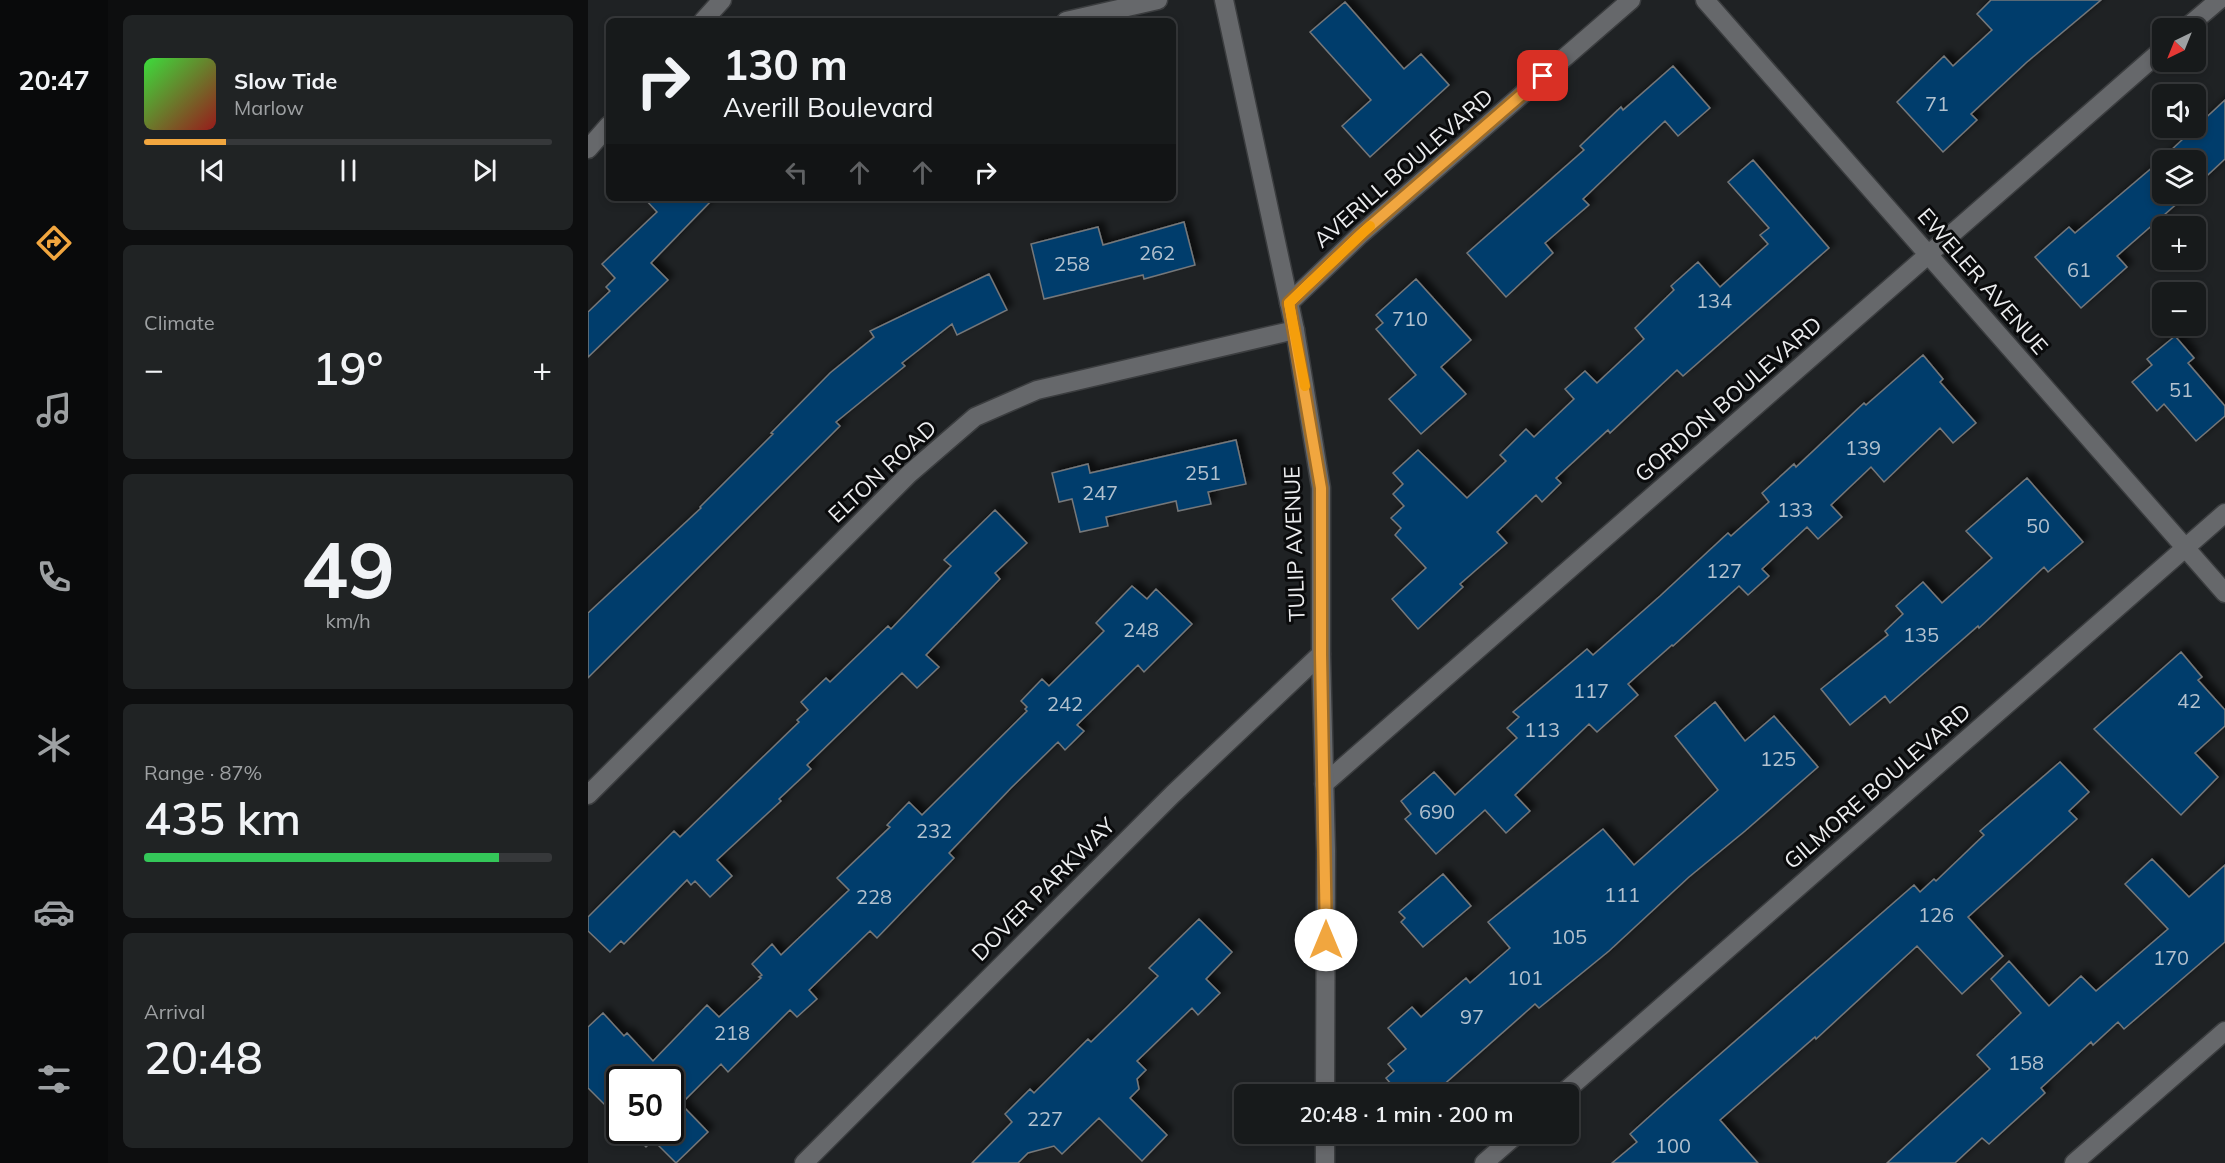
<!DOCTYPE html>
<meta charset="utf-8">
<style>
:root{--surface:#171a1b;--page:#202324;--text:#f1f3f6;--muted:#9ea1a3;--line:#36383a;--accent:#f1a63f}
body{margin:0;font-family:Mulish,sans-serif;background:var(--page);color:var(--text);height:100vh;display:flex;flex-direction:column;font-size:22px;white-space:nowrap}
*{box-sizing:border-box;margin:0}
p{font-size:20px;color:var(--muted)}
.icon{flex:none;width:33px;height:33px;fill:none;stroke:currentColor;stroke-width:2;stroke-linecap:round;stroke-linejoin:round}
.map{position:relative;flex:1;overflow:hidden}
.sheet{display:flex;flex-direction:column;gap:15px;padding:15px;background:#0d0e0f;width:480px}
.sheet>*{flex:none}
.top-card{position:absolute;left:18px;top:18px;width:570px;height:183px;border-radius:9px;box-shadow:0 3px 9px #0003,0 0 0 2px var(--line);background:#171a1b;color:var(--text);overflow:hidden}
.needle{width:39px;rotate:223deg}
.buttons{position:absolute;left:1564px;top:18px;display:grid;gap:12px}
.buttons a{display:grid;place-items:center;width:54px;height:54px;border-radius:9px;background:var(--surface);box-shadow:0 3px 9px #0003,0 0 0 2px var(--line);font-size:30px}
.speed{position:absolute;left:18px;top:1066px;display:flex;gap:12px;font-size:30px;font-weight:700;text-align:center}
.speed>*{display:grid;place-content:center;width:78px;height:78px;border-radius:50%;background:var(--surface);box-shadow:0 3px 9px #0003,0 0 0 2px var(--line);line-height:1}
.speed .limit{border:3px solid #111;border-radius:9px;background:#fff;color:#111}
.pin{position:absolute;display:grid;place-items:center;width:51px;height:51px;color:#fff;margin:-26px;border-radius:12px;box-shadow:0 3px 9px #0006}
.me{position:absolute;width:66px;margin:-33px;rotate:0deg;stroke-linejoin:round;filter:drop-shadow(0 0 4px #0008)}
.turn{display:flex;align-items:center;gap:21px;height:126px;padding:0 18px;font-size:27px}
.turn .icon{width:78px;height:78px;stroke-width:2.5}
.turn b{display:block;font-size:42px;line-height:51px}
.lanes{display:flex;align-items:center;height:57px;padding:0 18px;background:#0003;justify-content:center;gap:30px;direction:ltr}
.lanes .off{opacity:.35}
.big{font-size:45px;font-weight:600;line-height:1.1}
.sheet .card{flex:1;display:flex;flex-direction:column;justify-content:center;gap:9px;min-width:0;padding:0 21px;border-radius:9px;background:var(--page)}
.sheet .dial{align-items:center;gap:0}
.dial b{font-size:78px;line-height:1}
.song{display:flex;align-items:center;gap:18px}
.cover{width:72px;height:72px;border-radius:9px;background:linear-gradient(135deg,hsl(120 70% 55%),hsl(0 70% 35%))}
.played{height:6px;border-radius:3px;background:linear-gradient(90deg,var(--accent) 20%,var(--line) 20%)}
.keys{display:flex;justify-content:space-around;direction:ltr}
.heat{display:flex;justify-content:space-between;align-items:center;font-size:33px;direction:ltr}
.charge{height:9px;border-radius:4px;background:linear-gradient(90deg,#34c759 87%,var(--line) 0)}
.trip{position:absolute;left:646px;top:1084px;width:345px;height:60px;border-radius:9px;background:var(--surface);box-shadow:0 3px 9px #0003,0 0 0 2px var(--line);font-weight:600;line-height:60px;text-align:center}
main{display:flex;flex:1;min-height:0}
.menu{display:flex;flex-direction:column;width:108px;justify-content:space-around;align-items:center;background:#090a0b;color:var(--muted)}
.menu .icon{width:42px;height:42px}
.menu .current{color:var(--accent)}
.menu b{font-size:27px;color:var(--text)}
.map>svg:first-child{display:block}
</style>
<main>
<nav class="menu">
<b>20:47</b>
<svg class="icon current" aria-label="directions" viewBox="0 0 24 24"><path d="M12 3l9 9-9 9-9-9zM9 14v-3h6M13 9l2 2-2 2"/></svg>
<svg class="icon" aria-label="music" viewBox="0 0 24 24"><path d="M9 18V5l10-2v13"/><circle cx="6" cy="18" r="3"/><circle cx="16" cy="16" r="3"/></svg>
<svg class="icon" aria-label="phone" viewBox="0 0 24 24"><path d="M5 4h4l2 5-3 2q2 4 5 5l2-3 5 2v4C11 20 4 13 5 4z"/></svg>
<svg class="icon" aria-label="climate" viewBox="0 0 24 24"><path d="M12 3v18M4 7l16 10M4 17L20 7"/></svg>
<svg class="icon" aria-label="car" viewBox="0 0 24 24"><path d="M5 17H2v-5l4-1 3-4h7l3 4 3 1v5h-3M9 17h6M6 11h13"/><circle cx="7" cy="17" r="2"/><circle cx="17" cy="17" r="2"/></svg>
<svg class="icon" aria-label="filters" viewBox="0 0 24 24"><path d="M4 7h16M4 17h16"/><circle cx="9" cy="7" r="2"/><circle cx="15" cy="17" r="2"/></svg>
</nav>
<section class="sheet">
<div class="card">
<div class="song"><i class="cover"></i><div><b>Slow Tide</b><p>Marlow</p></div></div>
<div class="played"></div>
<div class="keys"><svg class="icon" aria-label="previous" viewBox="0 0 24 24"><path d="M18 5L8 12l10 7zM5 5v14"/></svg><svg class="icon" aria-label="pause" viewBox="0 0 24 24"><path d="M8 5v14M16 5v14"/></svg><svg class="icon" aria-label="next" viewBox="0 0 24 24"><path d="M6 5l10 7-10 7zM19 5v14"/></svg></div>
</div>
<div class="card"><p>Climate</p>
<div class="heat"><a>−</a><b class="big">19°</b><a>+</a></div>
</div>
<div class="card dial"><b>49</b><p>km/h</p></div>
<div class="card"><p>Range · 87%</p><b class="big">435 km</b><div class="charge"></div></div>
<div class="card"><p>Arrival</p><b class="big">20:48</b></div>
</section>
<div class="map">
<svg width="1637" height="1163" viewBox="0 0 1637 1163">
<defs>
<filter id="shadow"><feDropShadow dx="5.5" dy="-5.5" stdDeviation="3" flood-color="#0009"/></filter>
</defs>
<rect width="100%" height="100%" fill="#1f2224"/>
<path fill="#033c6c" stroke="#75787a" stroke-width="1.5" filter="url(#shadow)" d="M 1403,0 L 1513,0 L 1439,62 L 1383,114 L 1389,120 L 1355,152 L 1309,102 L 1356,56 L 1365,66 L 1404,30 L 1389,14 Z
M 757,2 L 816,69 L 833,54 L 861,85 L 782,157 L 754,126 L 783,100 L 722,32 Z
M 1085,66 L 1122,108 L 1090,136 L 1077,121 L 995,199 L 1001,205 L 957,243 L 965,253 L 918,297 L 879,253 L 996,150 L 992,146 L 1033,107 L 1035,110 Z
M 1637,100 L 1637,159 L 1608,186 L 1608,160 L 1575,160 L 1575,194 L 1600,194 L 1529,256 L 1539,267 L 1493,308 L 1447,257 L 1481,227 L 1487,233 L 1566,166 Z
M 1165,160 L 1241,248 L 1095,376 L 1089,370 L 1022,433 L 1020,430 L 968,478 L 973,483 L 954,502 L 948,495 L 909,532 L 919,543 L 872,584 L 875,587 L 830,629 L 804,599 L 838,568 L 807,535 L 813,528 L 803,518 L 816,506 L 805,494 L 815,484 L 805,473 L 830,450 L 879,498 L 918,461 L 912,455 L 938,429 L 946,437 L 986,399 L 977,389 L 997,371 L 1009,383 L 1056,339 L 1047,328 L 1086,290 L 1083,286 L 1110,262 L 1132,287 L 1180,244 L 1172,235 L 1181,228 L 1140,182 Z
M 56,198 L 126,198 L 63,263 L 80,280 L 0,357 L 0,312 L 22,291 L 18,287 L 27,278 L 14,264 L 69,212 Z
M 596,222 L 607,265 L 556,279 L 555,275 L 456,299 L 443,244 L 510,227 L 515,245 Z
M 401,274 L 419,310 L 369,335 L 364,324 L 314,363 L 317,366 L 248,422 L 252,426 L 0,678 L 0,613 L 113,508 L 112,507 L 185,434 L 183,433 L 242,373 L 286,337 L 282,331 Z
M 828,279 L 883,340 L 853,367 L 878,394 L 833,434 L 801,399 L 828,375 L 788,329 L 795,323 L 788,315 Z
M 1587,336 L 1606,358 L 1600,363 L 1637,406 L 1637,416 L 1608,441 L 1576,404 L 1569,411 L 1544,382 L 1564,365 L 1559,359 Z
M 1335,355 L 1355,379 L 1352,382 L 1388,423 L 1365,443 L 1352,428 L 1296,482 L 1283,467 L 1243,505 L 1254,517 L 1230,539 L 1219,527 L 1174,569 L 1181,576 L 1160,595 L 1151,586 L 1085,646 L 1084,645 L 1040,684 L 1050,695 L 1009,732 L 1001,724 L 927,795 L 942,811 L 918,833 L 897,810 L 848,854 L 817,819 L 823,814 L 813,801 L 846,772 L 867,795 L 929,738 L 919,728 L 931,717 L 925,712 L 999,649 L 1005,655 L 1072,596 L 1140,533 L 1143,536 L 1181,502 L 1174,493 L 1206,464 L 1208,467 L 1276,403 L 1278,405 Z
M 648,440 L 658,484 L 620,492 L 623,504 L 590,511 L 588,501 L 518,517 L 520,526 L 492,532 L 484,499 L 471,502 L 464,473 L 500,464 L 502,473 Z
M 1439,478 L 1495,542 L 1460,572 L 1456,567 L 1391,628 L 1390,626 L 1302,703 L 1297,696 L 1262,725 L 1233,689 L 1300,635 L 1297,631 L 1315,614 L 1308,606 L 1335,582 L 1354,603 L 1404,558 L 1378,531 Z
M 407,510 L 439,543 L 407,573 L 412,579 L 338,655 L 351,667 L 329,688 L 314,673 L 219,765 L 223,769 L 191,799 L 193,801 L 129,860 L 144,876 L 122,897 L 107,881 L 103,885 L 99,880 L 36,944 L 33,941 L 22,952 L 0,931 L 0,917 L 86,831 L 92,837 L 211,722 L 209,720 L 220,710 L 213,702 L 238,678 L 242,682 L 300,626 L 303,629 L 363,566 L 356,560 Z
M 544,586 L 559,599 L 568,589 L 604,624 L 556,672 L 550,665 L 489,725 L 496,731 L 477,750 L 470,742 L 423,788 L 361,853 L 366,858 L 289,938 L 282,931 L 221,990 L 229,999 L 209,1017 L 202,1010 L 140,1072 L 133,1064 L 93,1104 L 120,1132 L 88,1163 L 65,1140 L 58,1147 L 43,1131 L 82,1131 L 82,1080 L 32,1080 L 32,1120 L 0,1088 L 0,1027 L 15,1013 L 36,1036 L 39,1033 L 65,1061 L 119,1005 L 131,1017 L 173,978 L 171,977 L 174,975 L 164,964 L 184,944 L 193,955 L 261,890 L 249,878 L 302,827 L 299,825 L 321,802 L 334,815 L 439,711 L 437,709 L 439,707 L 433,701 L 454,679 L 461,686 L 516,631 L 508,623 Z
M 1593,652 L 1614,677 L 1610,680 L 1637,710 L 1637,726 L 1607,753 L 1630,777 L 1593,815 L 1506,729 Z
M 1127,702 L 1157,741 L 1186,716 L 1230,767 L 1157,831 L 1101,877 L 1021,951 L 951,1008 L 947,1004 L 844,1095 L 812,1095 L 798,1078 L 806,1071 L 800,1064 L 818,1049 L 800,1028 L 824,1007 L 833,1017 L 878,978 L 882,983 L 922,948 L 900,922 L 1015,829 L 1046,865 L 1130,790 L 1087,736 Z
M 1472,762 L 1501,792 L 1481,811 L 1489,819 L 1380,917 L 1415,956 L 1374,994 L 1329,946 L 1228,1039 L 1227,1037 L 1132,1120 L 1170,1163 L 1024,1163 L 1049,1142 L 1042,1134 L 1083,1097 L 1326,885 L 1332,892 L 1346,879 L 1348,881 L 1396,835 L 1392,831 Z
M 1564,859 L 1601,897 L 1637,865 L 1637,942 L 1536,1029 L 1530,1022 L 1505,1045 L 1503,1042 L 1453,1088 L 1457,1093 L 1401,1144 L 1394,1138 L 1367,1163 L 1299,1163 L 1402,1069 L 1389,1055 L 1433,1013 L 1403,979 L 1421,961 L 1461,1006 L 1493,976 L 1508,991 L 1580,929 L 1537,884 Z
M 855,874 L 883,906 L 835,947 L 813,922 L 817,918 L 811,912 Z
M 611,919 L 644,952 L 618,979 L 632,993 L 610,1015 L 604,1008 L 549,1061 L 558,1070 L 549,1079 L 551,1089 L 542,1098 L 579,1135 L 554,1161 L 511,1118 L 474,1154 L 466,1146 L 440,1153 L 430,1163 L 384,1163 L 424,1122 L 417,1114 L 442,1089 L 446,1093 L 500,1039 L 503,1042 L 538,1008 L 570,976 L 561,968 Z"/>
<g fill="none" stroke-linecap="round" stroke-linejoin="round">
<defs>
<path id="street" d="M 1117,0 L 1637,593
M 115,21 L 134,0
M 478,21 L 570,0
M 1598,28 L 1631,0
M 0,149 L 21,125
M 701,303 L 772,235 L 1043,0
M 736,784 L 1575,49
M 0,795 L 321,474 L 387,417 L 449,390 L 707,330
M 973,1095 L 1637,513
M 216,1163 L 585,794 L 733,654
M 896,1163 L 929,1134
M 1486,1163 L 1637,1031"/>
<path id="secondary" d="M 636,0 L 707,330 L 733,488 L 733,654 L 738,851 L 737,1095
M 737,1163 L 737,1134"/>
</defs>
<use href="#street" stroke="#3b3d3f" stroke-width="21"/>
<use href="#secondary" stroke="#3b3d3f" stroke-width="21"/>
<use href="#street" stroke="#66686b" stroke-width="18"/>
<use href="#secondary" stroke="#66686b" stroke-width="18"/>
</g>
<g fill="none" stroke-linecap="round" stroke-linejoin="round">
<defs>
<path id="route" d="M 738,940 L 733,654 L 733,488 L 701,303 L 772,235 L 955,76"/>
</defs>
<use href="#route" stroke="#9d6c29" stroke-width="15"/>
<use href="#route" stroke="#f1a63f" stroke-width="10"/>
<path stroke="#f59e0b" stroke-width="10" d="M 717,386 L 701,303 L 782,226"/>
</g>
<g text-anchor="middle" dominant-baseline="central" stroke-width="6" stroke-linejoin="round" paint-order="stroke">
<g font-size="20" fill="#b2c1ce">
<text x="1349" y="103">71</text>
<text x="569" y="252">262</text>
<text x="484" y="263">258</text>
<text x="1491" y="269">61</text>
<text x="1126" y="300">134</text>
<text x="822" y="318">710</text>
<text x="1593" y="389">51</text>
<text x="1275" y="447">139</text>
<text x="615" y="472">251</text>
<text x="512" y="492">247</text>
<text x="1207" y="509">133</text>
<text x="1450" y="525">50</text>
<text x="1136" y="570">127</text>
<text x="553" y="629">248</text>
<text x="1333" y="634">135</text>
<text x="1003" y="690">117</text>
<text x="1601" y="700">42</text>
<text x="477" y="703">242</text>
<text x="954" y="729">113</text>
<text x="1190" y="758">125</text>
<text x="849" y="811">690</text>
<text x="346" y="830">232</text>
<text x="1034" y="894">111</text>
<text x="286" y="896">228</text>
<text x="1348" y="914">126</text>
<text x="981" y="936">105</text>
<text x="1583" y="957">170</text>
<text x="937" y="977">101</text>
<text x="884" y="1016">97</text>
<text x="144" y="1032">218</text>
<text x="1438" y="1062">158</text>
<text x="457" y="1118">227</text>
<text x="1085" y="1145">100</text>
</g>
<g font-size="22" fill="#ecedef" stroke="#0a0b0c">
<text transform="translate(815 168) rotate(-41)">AVERILL BOULEVARD</text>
<text transform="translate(1395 281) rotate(49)">EWELER AVENUE</text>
<text transform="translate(1140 399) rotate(-41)">GORDON BOULEVARD</text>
<text transform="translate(294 471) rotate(-43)">ELTON ROAD</text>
<text transform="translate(706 544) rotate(-92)">TULIP AVENUE</text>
<text transform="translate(1289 786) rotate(-41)">GILMORE BOULEVARD</text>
<text transform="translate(455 889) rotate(-45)">DOVER PARKWAY</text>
</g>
</g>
</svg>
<div class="buttons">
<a><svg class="needle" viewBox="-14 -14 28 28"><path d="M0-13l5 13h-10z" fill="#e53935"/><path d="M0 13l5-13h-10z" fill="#9ea1a3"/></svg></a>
<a><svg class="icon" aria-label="sound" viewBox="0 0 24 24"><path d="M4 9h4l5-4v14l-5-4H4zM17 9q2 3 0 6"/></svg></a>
<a><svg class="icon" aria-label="layers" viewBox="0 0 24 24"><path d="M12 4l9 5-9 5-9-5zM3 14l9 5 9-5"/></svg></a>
<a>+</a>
<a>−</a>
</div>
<div class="speed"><div class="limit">50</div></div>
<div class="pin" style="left:955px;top:76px;background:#d93025"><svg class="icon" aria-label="arrive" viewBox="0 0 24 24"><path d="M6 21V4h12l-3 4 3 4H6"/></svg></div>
<svg class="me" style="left:738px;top:940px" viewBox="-20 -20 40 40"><circle r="19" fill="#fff"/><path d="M0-13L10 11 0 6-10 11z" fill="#f1a63f"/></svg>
<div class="trip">20:48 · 1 min · 200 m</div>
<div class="top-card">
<div class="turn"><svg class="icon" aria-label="right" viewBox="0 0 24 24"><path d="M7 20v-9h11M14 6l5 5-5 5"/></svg><div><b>130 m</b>Averill Boulevard</div></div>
<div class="lanes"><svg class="icon off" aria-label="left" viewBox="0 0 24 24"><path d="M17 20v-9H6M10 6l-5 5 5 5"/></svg><svg class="icon off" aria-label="ahead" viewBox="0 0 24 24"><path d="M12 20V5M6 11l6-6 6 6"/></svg><svg class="icon off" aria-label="ahead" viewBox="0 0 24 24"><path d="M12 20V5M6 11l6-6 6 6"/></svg><svg class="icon" aria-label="right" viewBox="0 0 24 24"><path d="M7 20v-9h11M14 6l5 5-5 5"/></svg></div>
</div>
</div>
</main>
